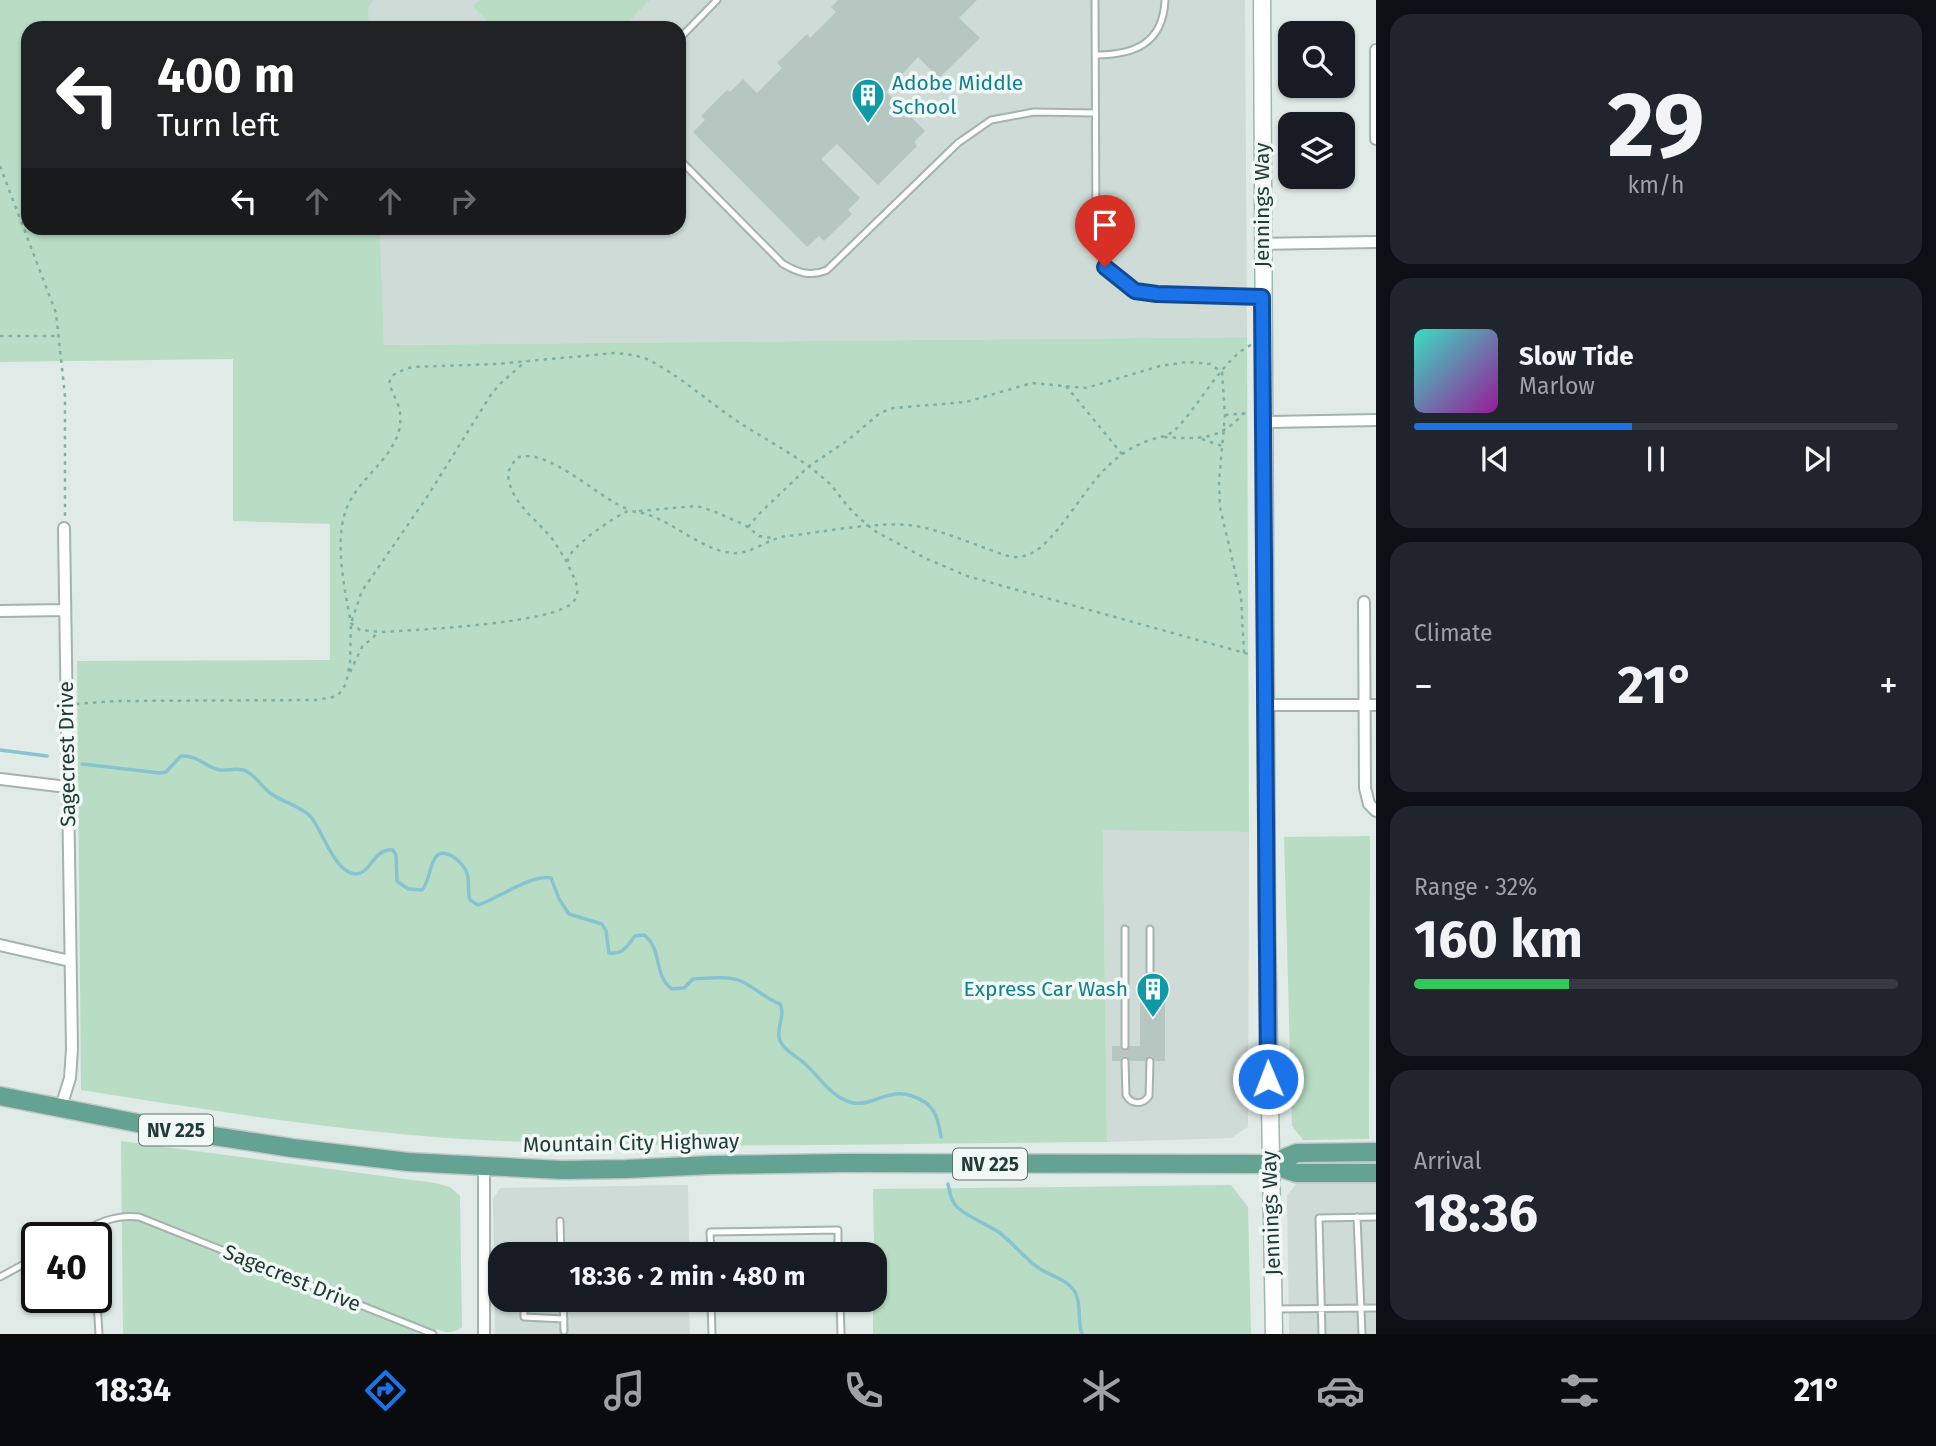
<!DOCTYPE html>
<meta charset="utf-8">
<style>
:root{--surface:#171b24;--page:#20242c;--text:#f1f3f6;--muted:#9ea1a6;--line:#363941;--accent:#1a73e8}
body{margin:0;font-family:"Fira Sans",sans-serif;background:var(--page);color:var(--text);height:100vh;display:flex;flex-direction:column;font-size:26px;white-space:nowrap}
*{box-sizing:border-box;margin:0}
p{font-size:23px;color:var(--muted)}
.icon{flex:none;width:38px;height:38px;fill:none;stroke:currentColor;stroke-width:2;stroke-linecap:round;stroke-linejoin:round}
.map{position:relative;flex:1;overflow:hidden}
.drawer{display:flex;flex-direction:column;gap:14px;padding:14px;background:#0d0f14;width:560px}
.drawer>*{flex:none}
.banner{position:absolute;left:21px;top:21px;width:665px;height:214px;border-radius:21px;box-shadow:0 2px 5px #0004;background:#202124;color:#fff;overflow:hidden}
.controls{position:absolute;left:1278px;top:21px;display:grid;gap:14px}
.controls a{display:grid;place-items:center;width:77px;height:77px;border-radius:14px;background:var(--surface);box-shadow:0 2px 5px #0004;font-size:35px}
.speed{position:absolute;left:21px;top:1222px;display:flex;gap:14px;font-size:35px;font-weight:700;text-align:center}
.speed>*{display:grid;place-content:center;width:91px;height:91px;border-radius:50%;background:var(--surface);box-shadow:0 2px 5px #0004;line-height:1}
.speed .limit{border:4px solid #111;border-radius:10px;background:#fff;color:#111}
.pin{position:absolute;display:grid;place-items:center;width:60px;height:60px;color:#fff;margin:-72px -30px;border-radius:50% 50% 50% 0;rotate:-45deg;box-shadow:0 0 7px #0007}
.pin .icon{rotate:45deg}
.me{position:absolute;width:77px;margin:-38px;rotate:359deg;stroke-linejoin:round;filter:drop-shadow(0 0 5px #0008)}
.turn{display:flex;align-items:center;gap:24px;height:147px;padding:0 21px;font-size:32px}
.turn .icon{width:91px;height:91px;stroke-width:2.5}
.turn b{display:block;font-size:49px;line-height:60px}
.lanes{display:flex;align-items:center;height:66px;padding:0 21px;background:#0003;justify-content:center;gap:35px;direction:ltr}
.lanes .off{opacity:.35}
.big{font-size:52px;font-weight:700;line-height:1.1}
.drawer .card{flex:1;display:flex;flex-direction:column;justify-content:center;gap:10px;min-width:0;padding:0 24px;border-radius:21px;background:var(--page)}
.drawer .dial{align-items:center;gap:0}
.dial b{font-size:91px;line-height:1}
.song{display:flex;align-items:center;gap:21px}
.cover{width:84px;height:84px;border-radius:10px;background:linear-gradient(135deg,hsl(170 70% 55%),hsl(300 70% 35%))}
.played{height:7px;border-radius:4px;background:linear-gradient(90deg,var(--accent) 45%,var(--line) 45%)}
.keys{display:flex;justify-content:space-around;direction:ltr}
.heat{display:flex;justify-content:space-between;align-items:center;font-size:38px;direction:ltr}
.charge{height:10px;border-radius:5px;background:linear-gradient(90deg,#34c759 32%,var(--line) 0)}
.trip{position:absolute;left:488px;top:1242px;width:399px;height:70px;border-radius:21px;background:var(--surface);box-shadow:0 2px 5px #0004;font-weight:700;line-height:70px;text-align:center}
.tab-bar{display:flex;height:112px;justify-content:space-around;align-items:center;background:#090b0e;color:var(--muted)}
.tab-bar .icon{width:49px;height:49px}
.tab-bar .selected{color:var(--accent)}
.tab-bar b{font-size:32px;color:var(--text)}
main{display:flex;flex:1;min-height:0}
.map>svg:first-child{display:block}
</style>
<main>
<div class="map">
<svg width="1376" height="1334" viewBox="0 0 1376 1334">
<rect width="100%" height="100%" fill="#e0ebe7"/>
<path fill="#cfdbd6" d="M 374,0 L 1245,0 L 1247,337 L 384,345 L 380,228 L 679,228 L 679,28 L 369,28 L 367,8 Z
M 1103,829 L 1249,832 L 1248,1127 L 1231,1138 L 1107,1142 Z
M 1376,1181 L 1376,1334 L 1289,1334 L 1287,1195 L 1298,1182 Z
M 688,1185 L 689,1255 L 500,1255 L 500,1300 L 689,1300 L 690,1334 L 495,1334 L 493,1199 L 500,1188 Z"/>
<path fill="#b9ddc4" d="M 0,0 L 374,0 L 368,8 L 369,28 L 28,28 L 28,228 L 380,228 L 384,345 L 1247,337 L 1249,832 L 1103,830 L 1107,1142 C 905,1143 703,1150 502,1141 C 361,1135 221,1112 81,1090 L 77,661 L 330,660 L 330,524 L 233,521 L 233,359 L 0,362 Z
M 480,0 L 650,0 L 622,28 L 495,28 L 473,6 Z
M 1370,836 L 1369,1139 L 1303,1140 L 1292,1126 L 1284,837 Z
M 121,1141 L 435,1183 L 450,1187 L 460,1196 L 462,1327 C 453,1334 447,1333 436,1329 L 436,1334 L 123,1334 Z
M 1231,1185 L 1248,1207 L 1251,1334 L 873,1334 L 873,1300 L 875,1300 L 873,1189 Z"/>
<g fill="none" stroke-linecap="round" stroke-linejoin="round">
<path stroke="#87c4d2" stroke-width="3.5" d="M 0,750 L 47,756
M 82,764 L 160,773 L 166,772 L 181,756 C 199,755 204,767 220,770 C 229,771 238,767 246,771 C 256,776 261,786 270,793 C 282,802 301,806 311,817 C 323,832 333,867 351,873 C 370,880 372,847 393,850 L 396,855 L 397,881 L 408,889 L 422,890 C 429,881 429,870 434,860 C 442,843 463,862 467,873 C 470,881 467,892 470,900 L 478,905 C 498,899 533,873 551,878 L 559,899 L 569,914 L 602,924 L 606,931 L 609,953 C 623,955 626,947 635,936 L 644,935 C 663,949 653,976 672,989 L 684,988 L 693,979 C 709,978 731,975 745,983 C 759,991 765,998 780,1004 C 786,1016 775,1029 780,1041 C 785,1051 796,1056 804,1063 C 819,1076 833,1100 854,1103 C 868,1105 878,1097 891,1095 C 898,1093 906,1094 912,1096 C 934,1103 938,1116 941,1137
M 948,1184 C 950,1192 951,1202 958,1208 C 970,1218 987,1224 1000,1233 C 1014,1244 1025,1259 1040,1269 C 1051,1276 1067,1279 1075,1292 C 1082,1305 1077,1321 1082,1334"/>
</g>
<path fill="#b6c6c0" d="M 838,0 L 977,0 L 959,18 L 980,38 L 939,78 L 918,57 L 886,92 L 925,131 L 914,142 L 917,146 L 878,185 L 837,144 L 821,159 L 860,198 L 848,210 L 852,214 L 824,241 L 819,236 L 807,247 L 693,132 L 705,120 L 701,116 L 727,90 L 730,92 L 743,79 L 757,93 L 782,68 L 777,63 L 807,34 L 810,38 L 836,12 L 831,7 Z
M 1140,978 L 1145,978 L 1149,983 L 1153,982 L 1155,978 L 1165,978 L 1165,1061 L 1155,1061 L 1153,1057 L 1149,1056 L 1145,1061 L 1130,1061 L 1126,1056 L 1122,1057 L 1120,1061 L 1112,1061 L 1112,1046 L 1120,1046 L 1122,1050 L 1126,1051 L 1130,1046 L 1140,1046 Z"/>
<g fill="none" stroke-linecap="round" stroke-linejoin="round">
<defs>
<path id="lane" d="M 1095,0 L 1096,243 L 1106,267 L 1135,291 L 1157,294 L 1262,297
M 679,39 L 717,0
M 1095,55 C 1134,55 1163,44 1165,0
M 679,159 L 783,264 C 799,273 810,277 827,270 L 958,143 L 991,120 L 1034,112 L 1095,113
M 1125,929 L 1125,1046
M 1150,978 L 1150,929
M 1125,1061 L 1126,1095 C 1131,1105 1143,1105 1149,1096 L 1150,1061
M 1357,1217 L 1362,1334
M 560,1221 L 561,1255
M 72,1237 C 94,1225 113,1214 139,1217 L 433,1334
M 711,1255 L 710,1232 L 838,1230 L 838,1255
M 484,1259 L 500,1259
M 0,1277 L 37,1257
M 96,1286 L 99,1334
M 524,1300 L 524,1317 L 564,1319
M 563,1300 L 564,1331
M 711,1300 L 712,1334
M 840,1300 L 841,1334
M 1276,1309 L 1376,1308
M 1322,1334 L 1319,1218 L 1376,1217"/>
<path id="street" d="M 1376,50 L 1376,139
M 1262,244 L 1376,242
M 1263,422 L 1376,420
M 1364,602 L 1365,788 L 1369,804 L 1376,811
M 0,611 L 65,610
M 1265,705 L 1376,705
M 0,779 L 67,787
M 0,945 L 70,961
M 60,1110 L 70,1078 L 72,1049 L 64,528
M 484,1334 L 484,1166"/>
<path id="secondary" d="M 1262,0 L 1267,929 L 1274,1334"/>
<path id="primary" d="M 0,1096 L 168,1129 L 292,1148 L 408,1162 L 484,1166 L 562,1170 L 626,1169 L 712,1165 L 844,1163 L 1269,1164 L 1296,1173 L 1376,1173
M 1269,1164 L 1297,1153 L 1376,1152"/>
</defs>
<use href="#lane" stroke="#a3b3ae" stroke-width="9"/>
<use href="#street" stroke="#a3b3ae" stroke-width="14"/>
<use href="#secondary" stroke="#9fb7af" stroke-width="19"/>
<use href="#primary" stroke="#c1c8c7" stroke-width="21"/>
<path stroke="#80b0a2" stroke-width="2.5" stroke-dasharray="3.5 5" stroke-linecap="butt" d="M 0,166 L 56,313 L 65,396 L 65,516
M 0,336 L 58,336
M 1251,345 C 1224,357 1199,406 1176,429 C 1168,437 1158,437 1147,441 C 1131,447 1115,458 1103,471 C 1083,492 1056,539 1034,552 C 1025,557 1017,558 1008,556 C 979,547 950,533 921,527 C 885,519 826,532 787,536 C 768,538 751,555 732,553 C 695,549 666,512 628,511 C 616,516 567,548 568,561 C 569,575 584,585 574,601 C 558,624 413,630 380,632 L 360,630 L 351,623 C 345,591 334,542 346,510 C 358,475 405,454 400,413 C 399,403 392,393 389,383 L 392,376 L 398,372 L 412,367 L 496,364 L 615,353 C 626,354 637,355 647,359 C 677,374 703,397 731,417 C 763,439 800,456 829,483 C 835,489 840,497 846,504 C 853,513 863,521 873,530 L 925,558 L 967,576 L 1252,655
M 1066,386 L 1122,454
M 1225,415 L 1249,413
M 1164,437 C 1197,439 1219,441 1243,414
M 1202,439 L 1222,446
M 639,511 L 697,506 L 713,511 L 745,525 L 759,536 L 772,538
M 748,527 L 758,515 L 808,467 L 848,440 L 880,413 L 893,408 L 966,402 L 1032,383 L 1086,388 L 1160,366 L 1187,362 L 1210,364 L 1222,372 L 1225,415 L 1219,481 L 1220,507 L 1241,597 L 1244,653
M 567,562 C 561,553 556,543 549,535 C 532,516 508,499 508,472 L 516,458 C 549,446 598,499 630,510
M 350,672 L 362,647 L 378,633
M 76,704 L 116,701 L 317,700 L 333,697 L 340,693 L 346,684 L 350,663 L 351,623 L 362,591 L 427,497 L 492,393 L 502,382 L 526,361"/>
<use href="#lane" stroke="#fff" stroke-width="5"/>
<use href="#street" stroke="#fff" stroke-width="10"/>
<use href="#secondary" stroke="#fff" stroke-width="16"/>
<use href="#primary" stroke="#64a294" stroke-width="18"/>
</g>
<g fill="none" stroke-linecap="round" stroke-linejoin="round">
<defs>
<path id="route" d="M 1105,267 L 1135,291 L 1157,294 L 1262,297 L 1268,1079"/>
</defs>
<use href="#route" stroke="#114b97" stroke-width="18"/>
<use href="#route" stroke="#1a73e8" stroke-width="12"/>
</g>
<defs>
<symbol id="building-pin" viewBox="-11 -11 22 30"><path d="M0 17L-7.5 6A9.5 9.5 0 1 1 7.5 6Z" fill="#0f9aa8" stroke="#f1f8f5"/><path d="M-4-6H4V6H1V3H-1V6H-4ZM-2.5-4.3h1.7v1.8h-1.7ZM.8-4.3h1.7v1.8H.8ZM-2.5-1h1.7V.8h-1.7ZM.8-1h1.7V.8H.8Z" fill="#fff"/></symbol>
</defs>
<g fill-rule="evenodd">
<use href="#building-pin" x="849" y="76" width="38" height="52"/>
<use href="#building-pin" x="1134" y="970" width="38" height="52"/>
</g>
<g text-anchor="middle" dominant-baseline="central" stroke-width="7" stroke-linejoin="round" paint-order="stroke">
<g fill="#f1f8f5" stroke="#5f746f" stroke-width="2">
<rect x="139" y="1114.5" width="74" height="31" rx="5"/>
<rect x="953" y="1148.5" width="74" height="31" rx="5"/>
</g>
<g font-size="19" font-weight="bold" fill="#213c36">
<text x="176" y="1130">NV 225</text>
<text x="990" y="1164">NV 225</text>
</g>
<g font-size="21" fill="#0d838f" stroke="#f1f8f5" text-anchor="start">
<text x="892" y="83">Adobe Middle<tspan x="892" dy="24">School</tspan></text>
<text x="1128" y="989" text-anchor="end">Express Car Wash</text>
</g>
<g font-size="21" fill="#213c36" stroke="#f1f8f5">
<text transform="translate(1262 205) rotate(-90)">Jennings Way</text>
<text transform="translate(67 754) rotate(-91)">Sagecrest Drive</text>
<text transform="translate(631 1143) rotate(-1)">Mountain City Highway</text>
<text transform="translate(1271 1213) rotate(-92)">Jennings Way</text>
<text transform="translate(292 1278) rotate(22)">Sagecrest Drive</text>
</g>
</g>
</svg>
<div class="controls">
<a><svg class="icon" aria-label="search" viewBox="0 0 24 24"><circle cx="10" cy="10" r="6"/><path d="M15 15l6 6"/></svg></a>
<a><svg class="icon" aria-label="layers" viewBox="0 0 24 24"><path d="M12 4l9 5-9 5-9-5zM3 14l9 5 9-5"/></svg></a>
</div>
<div class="speed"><div class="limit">40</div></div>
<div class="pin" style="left:1105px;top:267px;background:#d93025"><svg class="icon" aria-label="arrive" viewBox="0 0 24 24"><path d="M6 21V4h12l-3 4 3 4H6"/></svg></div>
<svg class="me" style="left:1268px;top:1079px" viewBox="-20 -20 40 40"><circle r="17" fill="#1a73e8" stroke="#fff" stroke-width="3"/><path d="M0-11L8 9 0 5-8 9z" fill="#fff"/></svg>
<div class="trip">18:36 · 2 min · 480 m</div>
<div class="banner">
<div class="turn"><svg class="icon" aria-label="left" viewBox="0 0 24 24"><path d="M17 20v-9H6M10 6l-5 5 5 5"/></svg><div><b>400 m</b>Turn left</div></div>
<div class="lanes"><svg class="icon" aria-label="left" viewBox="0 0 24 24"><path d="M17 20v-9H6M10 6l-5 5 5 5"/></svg><svg class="icon off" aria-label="ahead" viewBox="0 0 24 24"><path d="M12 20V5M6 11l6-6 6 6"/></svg><svg class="icon off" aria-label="ahead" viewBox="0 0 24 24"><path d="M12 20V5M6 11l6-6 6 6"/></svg><svg class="icon off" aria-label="right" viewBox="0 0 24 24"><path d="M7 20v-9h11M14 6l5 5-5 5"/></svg></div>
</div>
</div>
<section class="drawer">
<div class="card dial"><b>29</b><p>km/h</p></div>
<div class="card">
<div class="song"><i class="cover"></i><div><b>Slow Tide</b><p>Marlow</p></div></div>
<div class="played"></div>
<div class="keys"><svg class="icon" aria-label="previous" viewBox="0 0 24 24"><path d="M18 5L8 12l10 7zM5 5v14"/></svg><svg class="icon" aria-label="pause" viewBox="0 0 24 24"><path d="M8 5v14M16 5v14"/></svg><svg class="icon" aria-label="next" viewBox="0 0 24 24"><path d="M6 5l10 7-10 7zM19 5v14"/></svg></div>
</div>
<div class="card"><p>Climate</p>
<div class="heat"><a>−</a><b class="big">21°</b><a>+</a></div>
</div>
<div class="card"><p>Range · 32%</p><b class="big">160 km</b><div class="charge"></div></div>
<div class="card"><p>Arrival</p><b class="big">18:36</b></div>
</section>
</main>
<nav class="tab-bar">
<b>18:34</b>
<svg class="icon selected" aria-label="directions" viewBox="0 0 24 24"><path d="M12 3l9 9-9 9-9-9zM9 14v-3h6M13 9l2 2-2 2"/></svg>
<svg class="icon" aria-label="music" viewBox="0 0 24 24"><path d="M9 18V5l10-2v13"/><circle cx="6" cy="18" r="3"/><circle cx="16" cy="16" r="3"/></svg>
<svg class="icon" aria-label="phone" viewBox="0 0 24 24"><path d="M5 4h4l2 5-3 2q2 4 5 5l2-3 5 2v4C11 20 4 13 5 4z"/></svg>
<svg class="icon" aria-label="climate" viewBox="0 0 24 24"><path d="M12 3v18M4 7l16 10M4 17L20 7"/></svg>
<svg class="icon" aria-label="car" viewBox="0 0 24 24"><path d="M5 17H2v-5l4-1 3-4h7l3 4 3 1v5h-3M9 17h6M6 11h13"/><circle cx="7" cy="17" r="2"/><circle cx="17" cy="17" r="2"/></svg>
<svg class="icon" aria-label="filters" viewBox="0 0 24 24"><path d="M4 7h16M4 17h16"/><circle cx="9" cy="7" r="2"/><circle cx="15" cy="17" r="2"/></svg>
<b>21°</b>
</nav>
